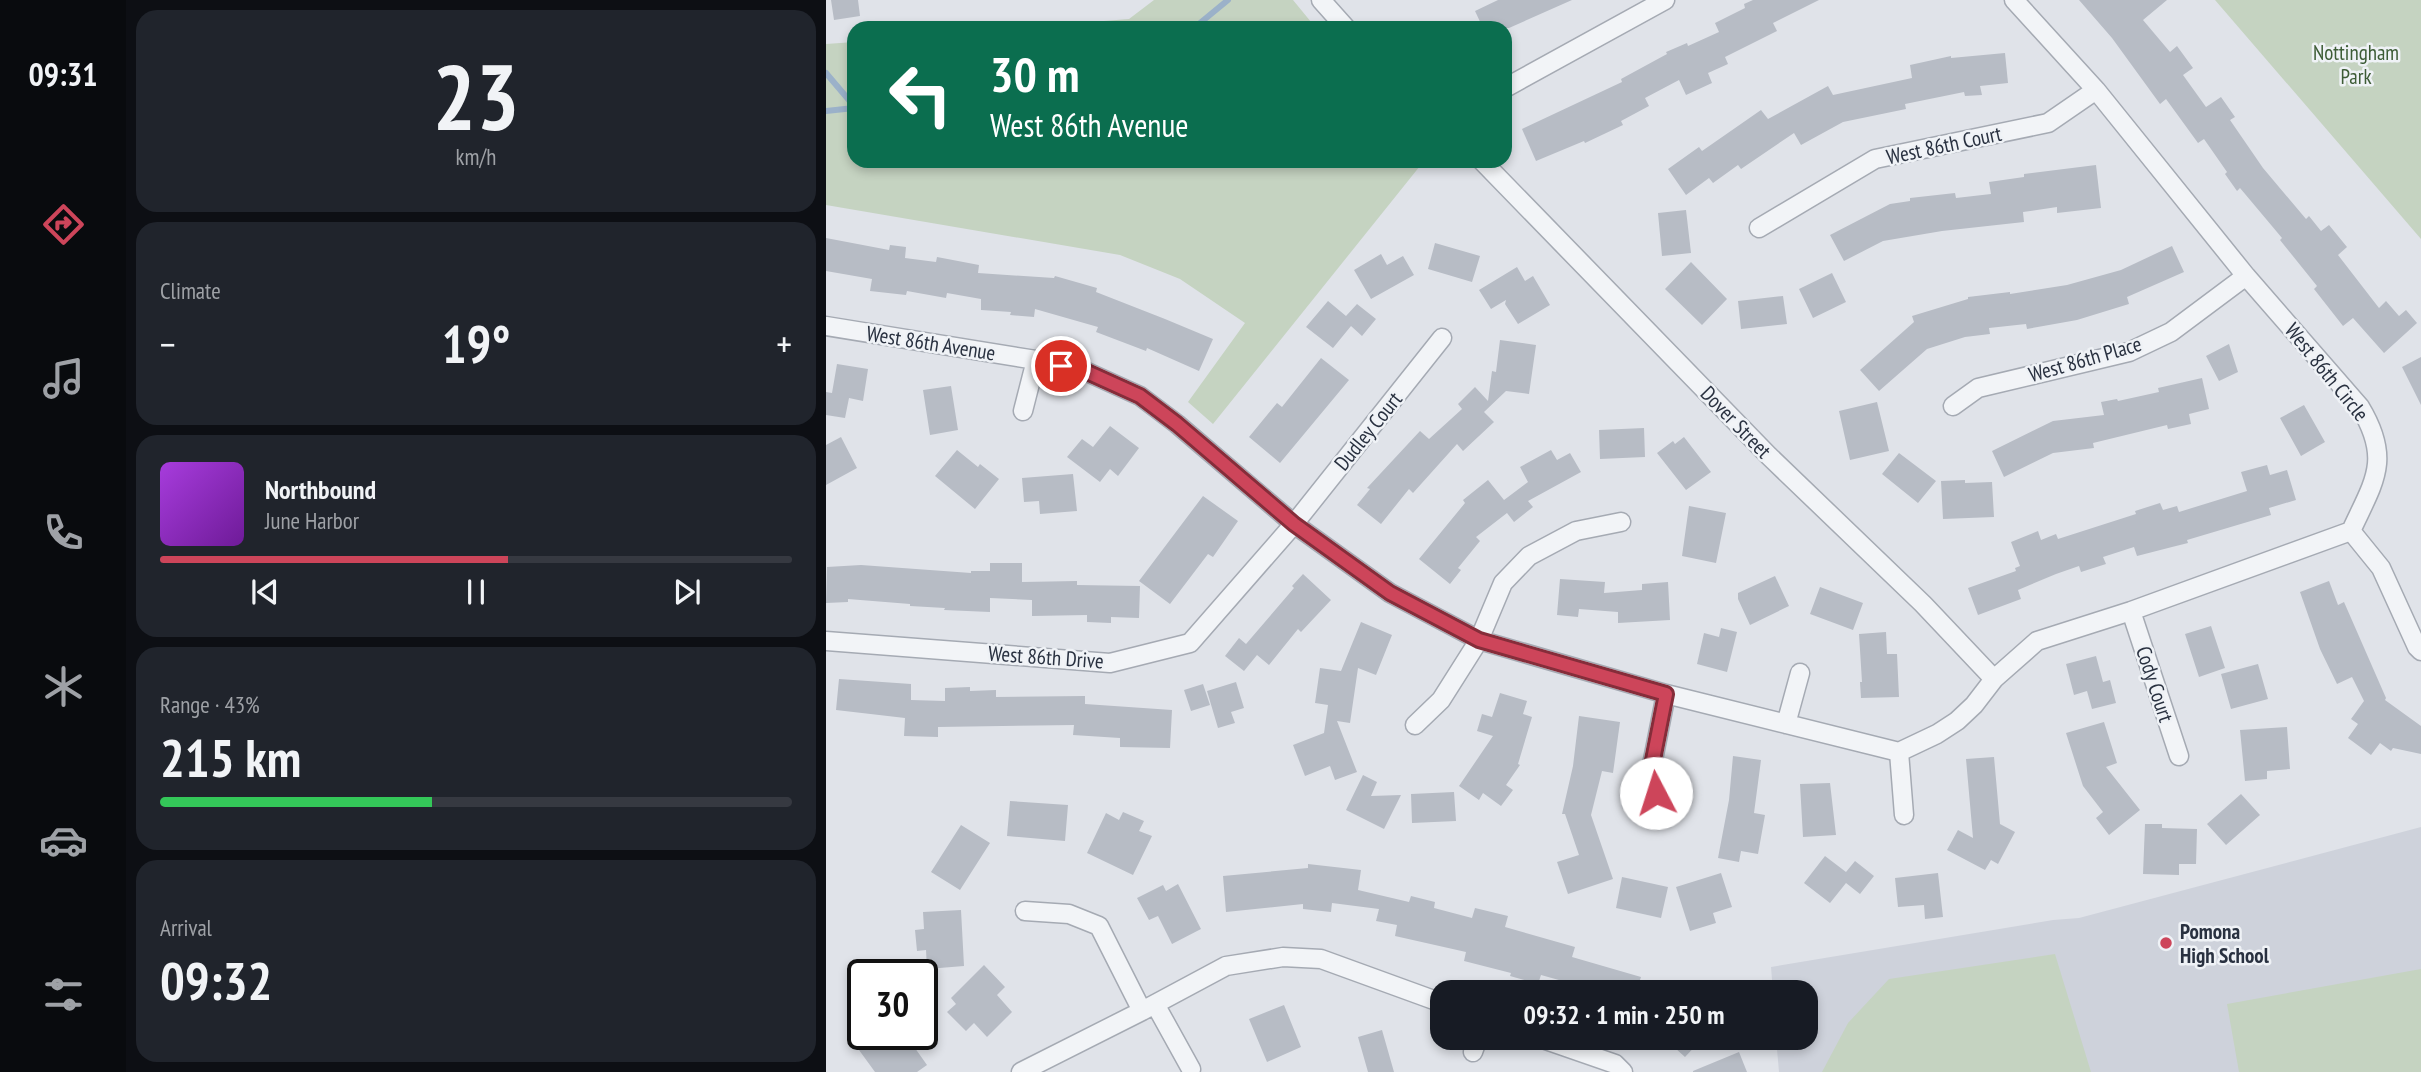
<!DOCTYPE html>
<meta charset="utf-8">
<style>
:root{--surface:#171b24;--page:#20242c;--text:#f1f3f6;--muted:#9ea1a6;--line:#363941;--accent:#cd455a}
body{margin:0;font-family:"PT Sans Narrow",sans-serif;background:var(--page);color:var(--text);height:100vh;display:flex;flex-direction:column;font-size:26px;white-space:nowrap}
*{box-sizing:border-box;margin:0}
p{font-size:23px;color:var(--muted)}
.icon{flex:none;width:38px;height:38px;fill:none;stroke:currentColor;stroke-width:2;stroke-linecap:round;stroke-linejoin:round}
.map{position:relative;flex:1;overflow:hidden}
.side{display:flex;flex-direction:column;gap:10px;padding:10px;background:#0d0f14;width:700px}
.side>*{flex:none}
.guide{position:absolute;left:21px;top:21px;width:665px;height:147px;border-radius:21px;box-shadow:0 4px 10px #0003;background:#0b6e4f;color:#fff;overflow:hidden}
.speed{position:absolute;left:21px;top:959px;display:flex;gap:14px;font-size:35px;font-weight:700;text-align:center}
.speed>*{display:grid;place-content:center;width:91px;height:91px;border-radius:50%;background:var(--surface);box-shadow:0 4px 10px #0003;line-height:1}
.speed .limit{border:4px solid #111;border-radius:10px;background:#fff;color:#111}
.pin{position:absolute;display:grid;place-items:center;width:60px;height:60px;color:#fff;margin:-30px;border:4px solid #fff;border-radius:50%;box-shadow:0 2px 7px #0007}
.me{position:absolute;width:77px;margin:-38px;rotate:355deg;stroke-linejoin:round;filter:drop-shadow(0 0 5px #0008)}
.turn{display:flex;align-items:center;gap:24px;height:147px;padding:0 28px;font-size:32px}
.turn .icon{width:91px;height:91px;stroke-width:2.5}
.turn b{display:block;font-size:49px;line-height:60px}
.big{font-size:52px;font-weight:700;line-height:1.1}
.side .tile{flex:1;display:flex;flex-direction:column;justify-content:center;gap:10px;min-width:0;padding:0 24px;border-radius:21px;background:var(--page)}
.side .dial{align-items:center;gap:0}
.dial b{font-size:91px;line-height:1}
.song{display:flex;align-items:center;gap:21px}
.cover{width:84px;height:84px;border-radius:10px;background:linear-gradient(135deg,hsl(280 70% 55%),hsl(280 70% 35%))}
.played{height:7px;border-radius:4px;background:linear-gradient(90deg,var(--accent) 55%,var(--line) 55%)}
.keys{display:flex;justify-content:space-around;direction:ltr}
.heat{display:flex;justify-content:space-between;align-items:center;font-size:38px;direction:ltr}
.charge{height:10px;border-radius:5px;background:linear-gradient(90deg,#34c759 43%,var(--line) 0)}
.trip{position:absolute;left:604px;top:980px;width:388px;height:70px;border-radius:21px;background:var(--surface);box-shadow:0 4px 10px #0003;font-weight:700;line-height:70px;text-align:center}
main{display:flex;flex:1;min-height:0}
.dock{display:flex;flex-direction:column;width:126px;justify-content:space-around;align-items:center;background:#090b0e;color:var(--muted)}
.dock .icon{width:49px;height:49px}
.dock .active{color:var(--accent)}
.dock b{font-size:32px;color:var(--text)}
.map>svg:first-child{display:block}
</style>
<main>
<nav class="dock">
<b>09:31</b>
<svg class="icon active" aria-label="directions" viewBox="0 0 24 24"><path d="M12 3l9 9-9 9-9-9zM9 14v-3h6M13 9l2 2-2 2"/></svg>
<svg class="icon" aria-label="music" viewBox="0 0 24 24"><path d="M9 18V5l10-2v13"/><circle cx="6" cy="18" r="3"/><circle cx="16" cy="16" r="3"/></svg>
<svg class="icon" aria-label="phone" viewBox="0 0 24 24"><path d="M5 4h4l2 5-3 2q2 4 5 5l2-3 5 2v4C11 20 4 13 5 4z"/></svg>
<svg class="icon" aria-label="climate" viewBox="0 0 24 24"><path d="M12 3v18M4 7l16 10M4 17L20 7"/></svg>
<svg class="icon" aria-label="car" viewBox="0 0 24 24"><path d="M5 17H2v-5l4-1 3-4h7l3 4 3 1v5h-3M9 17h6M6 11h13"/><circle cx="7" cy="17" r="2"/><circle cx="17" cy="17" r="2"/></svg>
<svg class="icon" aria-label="filters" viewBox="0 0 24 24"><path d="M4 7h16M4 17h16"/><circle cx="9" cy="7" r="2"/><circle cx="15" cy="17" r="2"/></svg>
</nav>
<section class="side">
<div class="tile dial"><b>23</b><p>km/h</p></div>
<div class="tile"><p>Climate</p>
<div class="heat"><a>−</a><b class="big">19°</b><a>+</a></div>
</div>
<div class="tile">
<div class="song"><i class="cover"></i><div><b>Northbound</b><p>June Harbor</p></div></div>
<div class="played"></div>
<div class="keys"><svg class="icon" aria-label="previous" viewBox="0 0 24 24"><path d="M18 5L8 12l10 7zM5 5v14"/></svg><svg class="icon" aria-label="pause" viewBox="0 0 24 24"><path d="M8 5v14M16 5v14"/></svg><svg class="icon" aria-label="next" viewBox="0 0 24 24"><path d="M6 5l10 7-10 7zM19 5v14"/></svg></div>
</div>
<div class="tile"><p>Range · 43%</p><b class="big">215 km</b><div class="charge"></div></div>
<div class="tile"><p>Arrival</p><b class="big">09:32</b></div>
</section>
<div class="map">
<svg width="1595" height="1072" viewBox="0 0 1595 1072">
<rect width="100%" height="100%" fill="#e0e3e9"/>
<path fill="#ced2db" d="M 1595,827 L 1595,1072 L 953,1072 L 950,1038 L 980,1038 L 980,992 L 947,992 L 945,967 L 1227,920 L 1253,918 Z"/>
<path fill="#c5d3c1" d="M 328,0 L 467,0 L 490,28 L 190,28 L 303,19 Z
M 1389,0 L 1595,0 L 1595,239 Z
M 28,42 L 28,161 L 598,161 L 387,424 L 362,402 L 419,323 L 354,279 L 294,255 L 0,205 L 0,44 Z
M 1229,954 L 1265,1072 L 996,1072 L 1022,1023 L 1063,979 Z
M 1595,969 L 1595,1072 L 1413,1072 L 1401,1004 Z"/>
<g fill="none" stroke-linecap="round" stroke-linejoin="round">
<path stroke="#9bb1c9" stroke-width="6" d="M 368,28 L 402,0
M 0,73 L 28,106
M 0,111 L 28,108"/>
</g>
<path fill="#b7bcc5" d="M 5,0 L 32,0 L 34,16 L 8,20 Z
M 672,0 L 746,0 L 683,28 L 657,28 L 649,11 Z
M 927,0 L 993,0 L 947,23 L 951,31 L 899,57 L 902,64 L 882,73 L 886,83 L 860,95 L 853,80 L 819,98 L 823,106 L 795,121 L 797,125 L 759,143 L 758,141 L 710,161 L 696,129 L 796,82 L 795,79 L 841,54 L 840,52 L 861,43 L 862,46 L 893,32 L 889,23 L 919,8 L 918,4 Z
M 1253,0 L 1341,0 L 1317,20 L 1344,52 L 1351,46 L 1367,68 L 1357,75 L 1380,107 L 1395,97 L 1409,117 L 1404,120 L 1437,168 L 1480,219 L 1483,216 L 1495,231 L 1503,225 L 1521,247 L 1512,255 L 1553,308 L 1560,301 L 1573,316 L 1580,310 L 1591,323 L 1558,353 L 1527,318 L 1517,326 L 1488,289 L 1491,286 L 1454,240 L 1456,238 L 1414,188 L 1411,191 L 1399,174 L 1401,172 L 1378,139 L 1372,143 L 1340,99 L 1334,104 L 1286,38 Z
M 1179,53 L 1182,83 L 1154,86 L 1156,95 L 1139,96 L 1138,92 L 1079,104 L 1080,109 L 1017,122 L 975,145 L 968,133 L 915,169 L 912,165 L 887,183 L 883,178 L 860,195 L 842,169 L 873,147 L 876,151 L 935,110 L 942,119 L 1002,86 L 1007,95 L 1086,78 L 1084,65 L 1125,56 L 1125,58 Z
M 1270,165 L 1275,208 L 1231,213 L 1231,207 L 1197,212 L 1198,222 L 1116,231 L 1057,241 L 1018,261 L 1004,235 L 1064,204 L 1084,201 L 1084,198 L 1129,193 L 1130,198 L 1165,194 L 1163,182 L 1198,177 L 1198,174 Z
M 860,210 L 865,253 L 836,256 L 832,213 Z
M 0,238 L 63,250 L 64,245 L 80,247 L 79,258 L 110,262 L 111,257 L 153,265 L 152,273 L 228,278 L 229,276 L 271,288 L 270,292 L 339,319 L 387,339 L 373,371 L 321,348 L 320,351 L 270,332 L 272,327 L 209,309 L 208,317 L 184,315 L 185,312 L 155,310 L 155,299 L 121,293 L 120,298 L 81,291 L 80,295 L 44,291 L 46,279 L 0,271 Z
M 609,243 L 654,256 L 646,282 L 602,269 Z
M 1346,246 L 1358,272 L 1301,297 L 1303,304 L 1251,320 L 1201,329 L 1200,324 L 1163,328 L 1164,334 L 1139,337 L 1101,349 L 1053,391 L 1034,370 L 1088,322 L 1086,316 L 1142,299 L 1142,297 L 1184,292 L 1184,294 L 1241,285 L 1295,270 Z
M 555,254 L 561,265 L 577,256 L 588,275 L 545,299 L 528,270 Z
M 865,262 L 901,299 L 876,325 L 839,289 Z
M 691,267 L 699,281 L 707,276 L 724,305 L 692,324 L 679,304 L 680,300 L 665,309 L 653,290 Z
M 1006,273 L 1020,302 L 987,318 L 973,289 Z
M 957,296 L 961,324 L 915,329 L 912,301 Z
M 502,301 L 520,316 L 531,304 L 550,319 L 536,336 L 525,326 L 507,348 L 480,327 Z
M 674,340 L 710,345 L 703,394 L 680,391 L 658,412 L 668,422 L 637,451 L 631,444 L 587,493 L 583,489 L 555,524 L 531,505 L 544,489 L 541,488 L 594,431 L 603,439 L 636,409 L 632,404 L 649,387 L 662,401 L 666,371 L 670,372 Z
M 1403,344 L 1412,372 L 1393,381 L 1380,356 Z
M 1595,357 L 1595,405 L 1576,367 Z
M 495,358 L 523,380 L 454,463 L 423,437 L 451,403 L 456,407 Z
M 11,364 L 42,369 L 37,401 L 23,398 L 19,418 L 0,415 L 0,392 L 6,393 Z
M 1376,378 L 1383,409 L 1363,414 L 1365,424 L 1342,429 L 1341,425 L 1267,443 L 1268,448 L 1227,453 L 1178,477 L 1166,451 L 1227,421 L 1278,415 L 1275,402 L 1291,399 L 1292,401 L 1333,392 L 1332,388 Z
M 125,386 L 132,430 L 104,435 L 97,390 Z
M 1051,402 L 1063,451 L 1024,460 L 1013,411 Z
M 1478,405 L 1499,442 L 1475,456 L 1454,418 Z
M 284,426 L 313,448 L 292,476 L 284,469 L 274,482 L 241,457 L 256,439 L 267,447 Z
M 818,428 L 819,457 L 774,459 L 773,430 Z
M 15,437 L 31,468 L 0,485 L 0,445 Z
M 858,437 L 885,472 L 860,490 L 831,453 L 847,441 L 849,444 Z
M 131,450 L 152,467 L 154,464 L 173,479 L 149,509 L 109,476 Z
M 725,450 L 731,460 L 744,453 L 755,472 L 702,501 L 707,507 L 688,522 L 681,513 L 650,537 L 654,541 L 632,568 L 635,570 L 624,584 L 593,559 L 639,503 L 637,500 L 662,480 L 678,500 L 702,482 L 694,467 Z
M 1073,453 L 1110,481 L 1092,503 L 1056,474 Z
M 1441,465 L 1444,475 L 1461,470 L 1470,500 L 1443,508 L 1445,515 L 1361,540 L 1362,543 L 1346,547 L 1311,556 L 1308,547 L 1277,557 L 1280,564 L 1255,572 L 1253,566 L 1230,574 L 1192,590 L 1195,599 L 1152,615 L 1142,588 L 1190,571 L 1189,568 L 1194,566 L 1185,542 L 1212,531 L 1215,540 L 1230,534 L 1232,539 L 1310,514 L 1309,511 L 1334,503 L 1337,510 L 1351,506 L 1353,512 L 1421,491 L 1415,472 Z
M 247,474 L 251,511 L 214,514 L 213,501 L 198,502 L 196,478 Z
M 1139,480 L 1139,483 L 1166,482 L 1168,517 L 1117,519 L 1115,481 Z
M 377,496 L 412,521 L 387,557 L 382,554 L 344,604 L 313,581 Z
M 863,506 L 900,513 L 890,563 L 856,556 Z
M 164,563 L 196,563 L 196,582 L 251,581 L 251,585 L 314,586 L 313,618 L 285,617 L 285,623 L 261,622 L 261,615 L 206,616 L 206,600 L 164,598 L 164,612 L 118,610 L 119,608 L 84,606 L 84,604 L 22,599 L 22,602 L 0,603 L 1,567 L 35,565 L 145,573 L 145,571 L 164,571 Z
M 477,574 L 505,600 L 475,632 L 472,629 L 443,665 L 431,655 L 418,671 L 399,656 L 413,638 L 420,644 L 468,588 L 466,586 Z
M 949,576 L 963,606 L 924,625 L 912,599 L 912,593 Z
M 734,579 L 779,582 L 778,593 L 816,590 L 816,584 L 842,582 L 844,620 L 792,623 L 792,612 L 753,609 L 752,617 L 731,615 Z
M 1503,581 L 1512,605 L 1518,602 L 1560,698 L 1559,700 L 1595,726 L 1595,754 L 1567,748 L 1565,751 L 1554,743 L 1545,755 L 1522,738 L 1532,724 L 1525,719 L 1538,701 L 1526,677 L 1511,684 L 1494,649 L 1474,592 Z
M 994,587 L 1037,603 L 1027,630 L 984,614 Z
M 535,622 L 566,635 L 550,675 L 532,668 L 524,723 L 511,721 L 531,772 L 509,780 L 504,766 L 479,776 L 467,745 L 498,733 L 502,705 L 489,703 L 494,668 L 515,671 Z
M 1385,626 L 1399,668 L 1373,677 L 1359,634 Z
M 895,628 L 911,632 L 901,672 L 871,664 L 878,633 L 893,637 Z
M 1060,632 L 1061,654 L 1071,654 L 1073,697 L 1035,698 L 1034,682 L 1036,682 L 1033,634 Z
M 1270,656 L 1277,682 L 1284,680 L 1290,703 L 1266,709 L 1261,691 L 1248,695 L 1240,664 Z
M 1432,664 L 1442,699 L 1405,709 L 1395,674 Z
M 13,679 L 85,684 L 85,700 L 119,701 L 119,688 L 144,687 L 144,691 L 170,690 L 170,697 L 259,696 L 259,704 L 346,710 L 344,748 L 294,747 L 294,738 L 247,735 L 248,725 L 112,727 L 112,737 L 78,736 L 79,718 L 10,710 Z
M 410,682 L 418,708 L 405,712 L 409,723 L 392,728 L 381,691 Z
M 377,684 L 384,705 L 365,711 L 358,690 Z
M 674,693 L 701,701 L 697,714 L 706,717 L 692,764 L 694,765 L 680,785 L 687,790 L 675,806 L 657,793 L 653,800 L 633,786 L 667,736 L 651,731 L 656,714 L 666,717 Z
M 753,716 L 794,722 L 787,773 L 776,771 L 765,815 L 787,879 L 742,894 L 731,862 L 753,855 L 739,814 L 736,814 L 747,766 Z
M 1278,722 L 1291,763 L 1280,767 L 1314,810 L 1283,835 L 1270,818 L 1277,812 L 1257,786 L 1240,733 Z
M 1461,727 L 1464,769 L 1441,771 L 1441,779 L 1419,781 L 1414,730 Z
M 907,756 L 935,760 L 928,813 L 939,815 L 932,854 L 915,851 L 913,862 L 892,858 L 903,800 Z
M 1168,757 L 1174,824 L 1189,832 L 1172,864 L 1165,860 L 1159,870 L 1121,850 L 1132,830 L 1147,838 L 1140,759 Z
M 537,775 L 551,782 L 545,796 L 575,795 L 558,829 L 520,810 Z
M 1004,783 L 1010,835 L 977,837 L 974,784 Z
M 628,792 L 630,821 L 586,823 L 585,794 Z
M 1415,794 L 1434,815 L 1400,845 L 1381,824 Z
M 184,801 L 242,805 L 239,841 L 181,836 Z
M 297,812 L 318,821 L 313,831 L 326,836 L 307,875 L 261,853 L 280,813 L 293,820 Z
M 1319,824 L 1336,824 L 1336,828 L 1371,829 L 1370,864 L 1353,864 L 1353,875 L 1317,874 Z
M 135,825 L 164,843 L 134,890 L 105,872 Z
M 999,856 L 1020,872 L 1029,861 L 1048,876 L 1034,894 L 1020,883 L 1004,903 L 978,883 Z
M 482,864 L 535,870 L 532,890 L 583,902 L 585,896 L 609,902 L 608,908 L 646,918 L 649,908 L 682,916 L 679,927 L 749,947 L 746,957 L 815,977 L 810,992 L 756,992 L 758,987 L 715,975 L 712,984 L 684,976 L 685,973 L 638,961 L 640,952 L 569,936 L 571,925 L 550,921 L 553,909 L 506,903 L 505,912 L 477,909 L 477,904 L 400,912 L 397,876 L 482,868 Z
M 895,873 L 906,907 L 887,913 L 890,923 L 864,931 L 850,887 Z
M 1112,873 L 1117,917 L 1099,919 L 1098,905 L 1072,907 L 1069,878 Z
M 796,877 L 842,887 L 835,918 L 790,908 Z
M 352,884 L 375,929 L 346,944 L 332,916 L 323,920 L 311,898 L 337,885 L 340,891 Z
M 135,910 L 138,966 L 101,969 L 100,950 L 91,951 L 89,930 L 98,929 L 97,912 Z
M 158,965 L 179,987 L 171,995 L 186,1012 L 161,1037 L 148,1023 L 140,1031 L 121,1012 L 130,1004 L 125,998 Z
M 458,1005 L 475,1047 L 441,1062 L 423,1019 Z
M 556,1030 L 568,1072 L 542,1072 L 532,1037 Z
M 42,1034 L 79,1034 L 101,1065 L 91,1072 L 49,1072 L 33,1050 L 46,1041 Z
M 838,1038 L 877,1038 L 859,1057 Z
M 913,1052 L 921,1072 L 867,1072 L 867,1071 Z"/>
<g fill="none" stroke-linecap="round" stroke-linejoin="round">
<defs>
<path id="minor" d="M 495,0 L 520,28
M 679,88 L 839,0
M 656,161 L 943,456 L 1097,604 L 1168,679
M 933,228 L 1049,159 L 1222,123 L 1270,90
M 0,326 L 210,360 L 261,372 L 314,396 L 351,424 L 468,524 L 564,593 L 653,640 L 840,694 L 1073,752 L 1111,734 L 1131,721 L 1148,705 L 1168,679 L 1211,641 L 1305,611 L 1525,531 C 1548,481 1566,460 1534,407 L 1420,276 L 1270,90 L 1188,0
M 1127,406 L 1152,388 L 1303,352 L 1345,332 L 1420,276
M 197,411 L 210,360
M 1525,531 L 1555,568 L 1591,647 L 1595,651
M 1305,611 L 1353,756
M 0,641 L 284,663 L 364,643 L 468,524 L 616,338
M 960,724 L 974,673
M 589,725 L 615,700 L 653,640 L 677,583 L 703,556 L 750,531 L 795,522
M 1073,752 L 1078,815
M 836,811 L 824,775 L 840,694
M 199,911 L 243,914 L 273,926 L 316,1011 L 400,966 L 457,957 L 495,959 L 616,1003
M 329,1004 L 365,1069
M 714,1038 L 789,1064 L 797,1072
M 647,1052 L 652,1038
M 195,1072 L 316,1011"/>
</defs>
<use href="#minor" stroke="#a5aab3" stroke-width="21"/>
<use href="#minor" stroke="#f2f4f7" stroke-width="18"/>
</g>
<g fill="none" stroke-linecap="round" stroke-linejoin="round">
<defs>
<path id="route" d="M 235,366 L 261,372 L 314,396 L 351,424 L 468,524 L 564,593 L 653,640 L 840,694 L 824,775 L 830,793"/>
</defs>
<use href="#route" stroke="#852d3a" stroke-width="18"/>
<use href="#route" stroke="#cd455a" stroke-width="12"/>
</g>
<circle fill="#cd455a" stroke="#eff2f6" stroke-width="2.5" cx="1340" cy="943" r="7"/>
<g text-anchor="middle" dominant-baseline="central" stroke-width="5" stroke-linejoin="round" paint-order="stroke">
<g font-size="21" fill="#3d5c36" stroke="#eff2f6">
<text x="1530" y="52">Nottingham<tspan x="1530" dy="24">Park</tspan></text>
</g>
<g font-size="21" fill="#293140" stroke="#eff2f6">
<text transform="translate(1118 145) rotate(-12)">West 86th Court</text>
<text transform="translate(105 343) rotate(9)">West 86th Avenue</text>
<text transform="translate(1259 359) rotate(-16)">West 86th Place</text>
<text transform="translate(1501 372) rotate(51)">West 86th Circle</text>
<text transform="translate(910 422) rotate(46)">Dover Street</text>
<text transform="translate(542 431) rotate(-51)">Dudley Court</text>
<text transform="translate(220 657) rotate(4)">West 86th Drive</text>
<text transform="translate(1329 684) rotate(72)">Cody Court</text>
</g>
<g font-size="21" font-weight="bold" fill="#293140" stroke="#eff2f6" text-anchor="start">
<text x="1354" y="931">Pomona<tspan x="1354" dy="24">High School</tspan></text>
</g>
</g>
</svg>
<div class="speed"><div class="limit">30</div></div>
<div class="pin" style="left:235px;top:366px;background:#d93025"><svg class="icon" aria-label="arrive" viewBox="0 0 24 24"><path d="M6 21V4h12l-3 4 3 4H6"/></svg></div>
<svg class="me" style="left:830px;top:793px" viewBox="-20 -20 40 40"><circle r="19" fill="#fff"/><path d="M0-13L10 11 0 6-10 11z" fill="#cd455a"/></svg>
<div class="trip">09:32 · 1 min · 250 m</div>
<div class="guide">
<div class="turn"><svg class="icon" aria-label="left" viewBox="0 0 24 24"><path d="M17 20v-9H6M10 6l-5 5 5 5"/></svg><div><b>30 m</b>West 86th Avenue</div></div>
</div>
</div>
</main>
